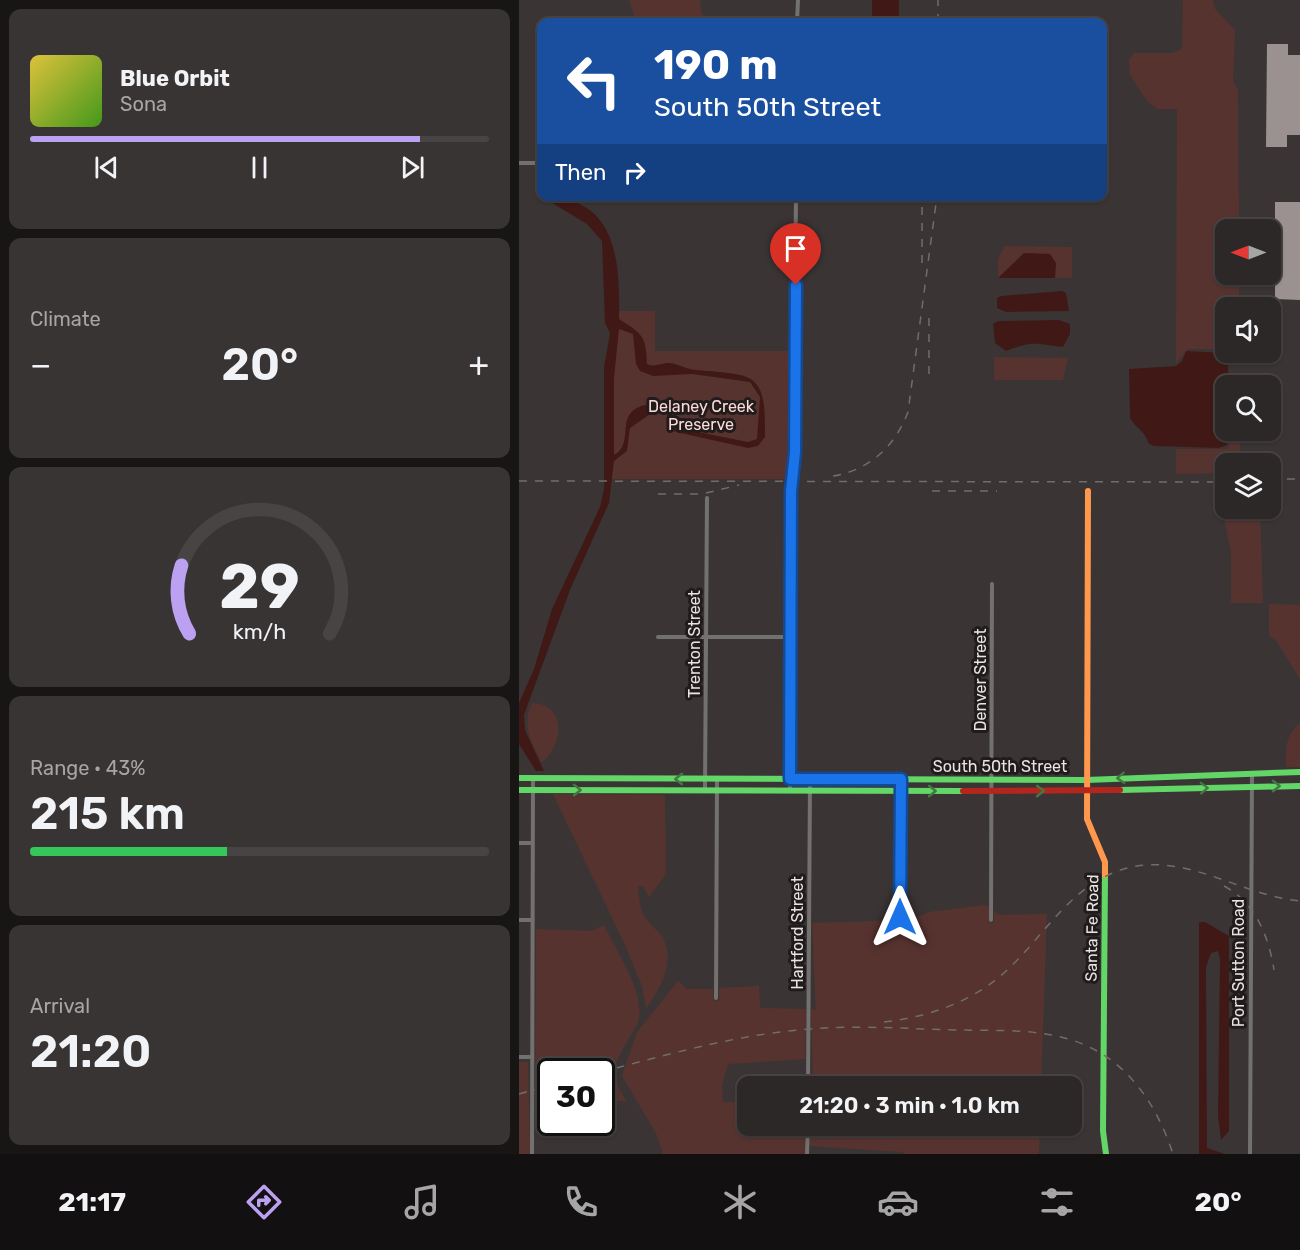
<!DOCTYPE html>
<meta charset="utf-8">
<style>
:root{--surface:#2c2827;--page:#383433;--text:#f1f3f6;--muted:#a6a6a7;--line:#484444;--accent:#bca0f2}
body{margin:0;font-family:Rubik,sans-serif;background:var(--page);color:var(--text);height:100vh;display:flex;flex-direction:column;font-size:22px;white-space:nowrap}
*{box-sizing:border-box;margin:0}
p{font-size:20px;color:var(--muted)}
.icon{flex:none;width:33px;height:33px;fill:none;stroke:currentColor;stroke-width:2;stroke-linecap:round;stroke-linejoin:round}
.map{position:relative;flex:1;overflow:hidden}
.details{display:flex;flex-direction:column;gap:9px;padding:9px;background:#181615;width:519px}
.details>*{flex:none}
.hud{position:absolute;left:18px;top:18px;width:570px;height:183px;border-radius:12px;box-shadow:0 2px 4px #0004,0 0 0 2px var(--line);background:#1a4fa0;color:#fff;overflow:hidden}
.needle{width:39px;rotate:270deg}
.buttons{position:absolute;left:696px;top:219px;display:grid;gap:12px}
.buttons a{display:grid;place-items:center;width:66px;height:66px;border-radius:12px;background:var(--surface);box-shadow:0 2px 4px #0004,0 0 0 2px var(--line);font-size:30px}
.speed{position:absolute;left:18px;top:1058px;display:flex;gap:12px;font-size:30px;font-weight:700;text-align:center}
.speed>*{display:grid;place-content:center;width:78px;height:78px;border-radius:50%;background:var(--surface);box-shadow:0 2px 4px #0004,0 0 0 2px var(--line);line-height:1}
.speed .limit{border:3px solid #111;border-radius:9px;background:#fff;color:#111}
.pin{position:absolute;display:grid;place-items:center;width:51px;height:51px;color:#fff;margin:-62px -26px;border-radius:50% 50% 50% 0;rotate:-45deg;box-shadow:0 0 6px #0007}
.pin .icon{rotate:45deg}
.me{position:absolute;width:66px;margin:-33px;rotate:0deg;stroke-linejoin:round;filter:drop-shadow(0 0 4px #0008)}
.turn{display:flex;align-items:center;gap:21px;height:126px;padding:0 18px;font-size:27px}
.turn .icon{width:78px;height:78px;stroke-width:2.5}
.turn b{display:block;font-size:42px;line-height:51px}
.then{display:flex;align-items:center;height:57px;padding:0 18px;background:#0003;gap:12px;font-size:22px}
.big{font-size:45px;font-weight:600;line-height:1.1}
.details .widget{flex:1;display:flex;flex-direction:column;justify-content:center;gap:9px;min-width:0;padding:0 21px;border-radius:12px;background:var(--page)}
.details .dial{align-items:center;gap:0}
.dial svg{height:156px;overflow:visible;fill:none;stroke:var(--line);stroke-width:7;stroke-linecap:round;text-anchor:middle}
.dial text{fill:var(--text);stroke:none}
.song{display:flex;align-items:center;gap:18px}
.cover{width:72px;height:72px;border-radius:9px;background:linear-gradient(135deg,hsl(50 70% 55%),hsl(100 70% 35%))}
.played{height:6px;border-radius:3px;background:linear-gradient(90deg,var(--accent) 85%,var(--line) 85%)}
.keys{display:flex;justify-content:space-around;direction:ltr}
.heat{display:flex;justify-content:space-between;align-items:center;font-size:33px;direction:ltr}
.charge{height:9px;border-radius:4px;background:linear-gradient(90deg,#34c759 43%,var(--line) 0)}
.trip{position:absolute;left:218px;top:1076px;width:345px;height:60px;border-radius:12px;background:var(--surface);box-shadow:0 2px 4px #0004,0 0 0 2px var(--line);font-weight:600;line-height:60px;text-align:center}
.tab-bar{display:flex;height:96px;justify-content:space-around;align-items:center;background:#121010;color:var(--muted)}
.tab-bar .icon{width:42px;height:42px}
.tab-bar .on{color:var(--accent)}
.tab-bar b{font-size:27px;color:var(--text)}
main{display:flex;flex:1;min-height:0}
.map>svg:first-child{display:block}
</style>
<main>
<section class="details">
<div class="widget">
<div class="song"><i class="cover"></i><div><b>Blue Orbit</b><p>Sona</p></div></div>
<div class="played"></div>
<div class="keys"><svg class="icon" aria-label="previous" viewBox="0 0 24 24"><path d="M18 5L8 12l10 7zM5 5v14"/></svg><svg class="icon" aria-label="pause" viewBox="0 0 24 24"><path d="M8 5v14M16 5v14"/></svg><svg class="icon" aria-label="next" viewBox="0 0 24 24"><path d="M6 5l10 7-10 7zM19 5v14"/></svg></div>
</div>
<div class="widget"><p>Climate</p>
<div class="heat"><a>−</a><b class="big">20°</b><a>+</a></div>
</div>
<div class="widget dial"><svg viewBox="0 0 100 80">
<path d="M14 69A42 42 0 1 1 86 69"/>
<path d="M14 69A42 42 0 0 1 10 34" stroke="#bca0f2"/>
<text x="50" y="56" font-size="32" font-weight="700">29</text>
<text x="50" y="72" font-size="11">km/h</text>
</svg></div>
<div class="widget"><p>Range · 43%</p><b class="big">215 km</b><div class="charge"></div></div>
<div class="widget"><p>Arrival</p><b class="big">21:20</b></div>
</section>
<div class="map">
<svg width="781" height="1154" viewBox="0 0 781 1154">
<rect width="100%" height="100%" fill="#3a3534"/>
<path fill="#573330" d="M 110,0 L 181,0 L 182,13 C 197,29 223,9 239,22 L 112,22 L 116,18 Z
M 660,0 L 694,0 L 696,9 L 716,30 L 714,81 L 719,90 L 720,229 L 706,230 L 706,274 L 720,275 L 720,307 L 706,308 L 706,349 L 669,349 L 657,363 L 658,109 L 639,109 L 629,102 L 611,75 L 610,60 L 615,53 L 653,53 L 663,49 L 664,1 Z
M 486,246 L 553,247 L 553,278 L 536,278 L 537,263 L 499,258 L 493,267 L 479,278 L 479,259 Z
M 92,311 L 136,311 L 136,351 L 274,351 L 273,479 L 91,479 Z
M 475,357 L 549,358 L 544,380 L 475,380 Z
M 713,431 L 721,431 L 721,463 L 706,464 L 706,473 L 657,474 L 657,449 L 708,449 L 713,440 Z
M 706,490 L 706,508 L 741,509 L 744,603 L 712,603 L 712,553 L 705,517 Z
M 750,604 L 781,605 L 781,679 L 757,640 L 750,636 Z
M 13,703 C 48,704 45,745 23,762 C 11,743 3,723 13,703 Z
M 781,723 L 781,767 L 767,767 C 767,748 766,736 781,723 Z
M 34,794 L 146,795 L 147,874 L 130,897 L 124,886 L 119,886 C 120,894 120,906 124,914 C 128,922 136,928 142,935 C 158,960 142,988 127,1008 L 123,986 L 106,945 Z
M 467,905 L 470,907 L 470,923 L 475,923 L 475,911 L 481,915 L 528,914 L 522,1086 L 294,1086 L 292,1010 L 297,1009 L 293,923 L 391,920 L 410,912 Z
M 85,925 C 96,949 130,998 118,1024 C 109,1042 99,1054 93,1074 L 107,1101 L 83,1101 L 82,1071 L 32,1071 L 31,1101 L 16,1101 L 17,929 L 72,931 Z
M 159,981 L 167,989 L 194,989 L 195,1001 L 200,1000 L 200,988 L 240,986 L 241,1008 L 287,1009 L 286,1059 L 209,1064 L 203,1086 L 204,1102 L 228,1102 L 228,1125 L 286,1125 L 286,1154 L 144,1154 L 137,1133 L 103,1076 L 118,1032 Z
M 0,1062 L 9,1062 L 11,1154 L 0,1154 Z
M 291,1125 L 521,1125 L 520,1154 L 385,1154 L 385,1152 L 291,1146 Z"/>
<path fill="#401916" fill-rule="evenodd" d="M 353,0 L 380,0 L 380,22 L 353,22 Z
M 23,197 C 99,196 101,262 100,319 C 124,334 127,336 128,364 C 136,368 143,362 150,363 C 158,363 166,369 177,370 C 237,375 247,372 246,437 L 239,446 L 229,448 L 157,432 L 149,428 L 147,403 L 111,428 L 108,451 L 95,461 L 90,503 L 51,590 L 5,715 L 6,730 L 25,771 L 17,771 L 0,744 L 0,703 L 15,669 L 33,609 L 81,507 L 85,489 L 85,367 L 91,333 L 86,323 L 83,241 L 68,224 ZM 100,329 L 114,334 L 117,364 L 121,371 L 134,376 L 173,374 L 231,382 L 241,397 L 238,439 L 229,442 L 164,429 L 153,419 L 154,398 C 147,398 142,401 135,403 C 129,405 122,405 116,409 C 99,420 114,445 95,455 L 95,378 Z
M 505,253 L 531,254 L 537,263 L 536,278 L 479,278 Z
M 543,291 L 547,293 L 550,311 L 487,312 L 478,308 L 478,298 L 482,296 Z
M 540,320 L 551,324 L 551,334 L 544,347 C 515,344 516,340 487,351 L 476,343 L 474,324 L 479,321 Z
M 667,351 L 708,353 L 710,385 L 706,386 L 706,430 L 711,431 L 708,445 L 700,448 L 635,446 L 630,444 C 624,428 618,430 611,418 L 610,369 L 657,366 L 663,361 Z
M 680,922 L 686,922 L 710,936 L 710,1131 L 702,1140 L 699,1116 L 701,959 L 699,951 L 692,953 L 687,967 L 688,1148 L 706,1154 L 680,1154 Z"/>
<path fill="#9b9190" d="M 748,44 L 769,44 L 769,55 L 781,55 L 781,135 L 768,135 L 768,147 L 747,147 Z
M 756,202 L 781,202 L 781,300 L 756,299 Z"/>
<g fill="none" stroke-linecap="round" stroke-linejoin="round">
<path stroke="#737070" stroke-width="4" d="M 278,22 L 279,0
M 0,163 L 22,163
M 139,637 L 271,637
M 186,790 L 188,498
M 271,790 L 277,196
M 0,843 L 13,843
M 381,917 L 382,780
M 0,920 L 14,920
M 472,920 L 473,584
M 197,998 L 198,780
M 0,1057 L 12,1057
M 289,1086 L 291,779
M 13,1154 L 14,778
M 288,1154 L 289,1125
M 731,1154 L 733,774"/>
<path stroke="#63d668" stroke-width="6" d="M 0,778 L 567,780 L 781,772
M 0,790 L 444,791
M 601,790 L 781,786
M 586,875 L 584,1131 L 587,1154"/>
<path stroke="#ff974d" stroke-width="6" d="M 569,491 L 568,819 L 586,862 L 586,875"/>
<path stroke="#b3261e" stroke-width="6" d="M 444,791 L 601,790"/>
<path stroke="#716d6c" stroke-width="1.5" stroke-dasharray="8 8" stroke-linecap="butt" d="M 419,22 L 419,0
M 403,263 L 403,196
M 410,374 L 410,312
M 314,476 C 351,470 376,446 389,412 L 418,196
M 752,479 L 781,479
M 0,481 L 706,482
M 413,491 L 478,491
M 139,494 L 183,494 L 220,485
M 705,886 C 736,902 750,937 755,970
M 365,1022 C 409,1017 453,1002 486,972 C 529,933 555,877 618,866 C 673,857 726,896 781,901
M 82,1072 C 151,1054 220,1034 291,1029 C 340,1025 391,1029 441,1030 C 483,1031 527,1028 566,1045 C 612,1065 639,1108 654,1154
M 0,1094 L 32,1085"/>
</g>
<defs><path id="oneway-chevron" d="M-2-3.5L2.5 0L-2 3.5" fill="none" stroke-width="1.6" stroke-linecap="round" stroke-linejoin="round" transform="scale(1.5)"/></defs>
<g stroke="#427942">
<use href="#oneway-chevron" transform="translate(602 778) rotate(177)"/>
<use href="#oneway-chevron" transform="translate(160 779) rotate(-180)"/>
<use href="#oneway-chevron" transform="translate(757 786)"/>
<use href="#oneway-chevron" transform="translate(685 788) rotate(-2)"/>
<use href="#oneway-chevron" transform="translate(58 790)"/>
<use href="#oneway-chevron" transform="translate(413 791)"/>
<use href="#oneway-chevron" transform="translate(521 791)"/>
</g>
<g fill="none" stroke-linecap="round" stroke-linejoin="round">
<defs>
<path id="route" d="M 277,285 L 276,452 L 272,491 L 271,779 L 382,779 L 381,917"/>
</defs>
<use href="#route" stroke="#114b97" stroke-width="15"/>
<use href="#route" stroke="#1a73e8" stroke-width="10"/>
</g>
<g text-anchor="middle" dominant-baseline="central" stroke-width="6" stroke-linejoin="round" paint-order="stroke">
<g font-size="16" fill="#fddad6" stroke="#201c1c">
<text x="182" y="406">Delaney Creek<tspan x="182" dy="18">Preserve</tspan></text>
</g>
<g font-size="16" fill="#e9e3e2" stroke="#201c1c">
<text transform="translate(175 644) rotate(-90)">Trenton Street</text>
<text transform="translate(461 680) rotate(-90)">Denver Street</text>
<text x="481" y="766">South 50th Street</text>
<text transform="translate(573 928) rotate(-89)">Santa Fe Road</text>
<text transform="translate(278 933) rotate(-90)">Hartford Street</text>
<text transform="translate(719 963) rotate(-90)">Port Sutton Road</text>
</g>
</g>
</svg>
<div class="buttons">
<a><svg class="needle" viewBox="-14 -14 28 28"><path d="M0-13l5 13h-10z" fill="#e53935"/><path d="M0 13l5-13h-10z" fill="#a6a6a7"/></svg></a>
<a><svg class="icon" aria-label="sound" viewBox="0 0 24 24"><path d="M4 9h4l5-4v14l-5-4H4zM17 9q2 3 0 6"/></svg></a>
<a><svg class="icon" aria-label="search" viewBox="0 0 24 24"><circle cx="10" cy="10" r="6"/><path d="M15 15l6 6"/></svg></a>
<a><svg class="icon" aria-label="layers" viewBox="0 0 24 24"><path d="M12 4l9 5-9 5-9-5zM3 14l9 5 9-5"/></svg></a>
</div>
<div class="speed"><div class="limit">30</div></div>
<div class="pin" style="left:277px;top:285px;background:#d93025"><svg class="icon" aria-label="arrive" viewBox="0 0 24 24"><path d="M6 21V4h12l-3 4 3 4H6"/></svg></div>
<svg class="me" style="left:381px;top:917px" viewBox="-20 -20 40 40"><path d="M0-17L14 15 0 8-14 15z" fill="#1a73e8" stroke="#fff" stroke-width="4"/></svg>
<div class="trip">21:20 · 3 min · 1.0 km</div>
<div class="hud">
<div class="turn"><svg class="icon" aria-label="left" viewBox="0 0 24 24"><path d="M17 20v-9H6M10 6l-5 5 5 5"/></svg><div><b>190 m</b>South 50th Street</div></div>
<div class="then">Then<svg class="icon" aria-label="right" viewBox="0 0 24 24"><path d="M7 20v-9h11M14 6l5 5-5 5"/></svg></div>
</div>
</div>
</main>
<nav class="tab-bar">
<b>21:17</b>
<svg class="icon on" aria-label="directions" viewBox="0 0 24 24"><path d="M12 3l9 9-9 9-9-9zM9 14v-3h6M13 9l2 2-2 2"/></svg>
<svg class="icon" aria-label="music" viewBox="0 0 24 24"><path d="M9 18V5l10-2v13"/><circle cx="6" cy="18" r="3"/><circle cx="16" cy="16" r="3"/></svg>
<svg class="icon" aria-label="phone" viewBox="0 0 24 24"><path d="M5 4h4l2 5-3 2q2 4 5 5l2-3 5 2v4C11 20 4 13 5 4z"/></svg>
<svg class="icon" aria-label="climate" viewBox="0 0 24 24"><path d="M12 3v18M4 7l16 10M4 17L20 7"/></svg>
<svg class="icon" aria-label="car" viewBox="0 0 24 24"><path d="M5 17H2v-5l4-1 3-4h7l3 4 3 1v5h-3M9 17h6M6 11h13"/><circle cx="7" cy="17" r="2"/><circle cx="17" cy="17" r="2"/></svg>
<svg class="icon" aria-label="filters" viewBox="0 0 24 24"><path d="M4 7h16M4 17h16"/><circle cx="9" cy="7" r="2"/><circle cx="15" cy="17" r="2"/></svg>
<b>20°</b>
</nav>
